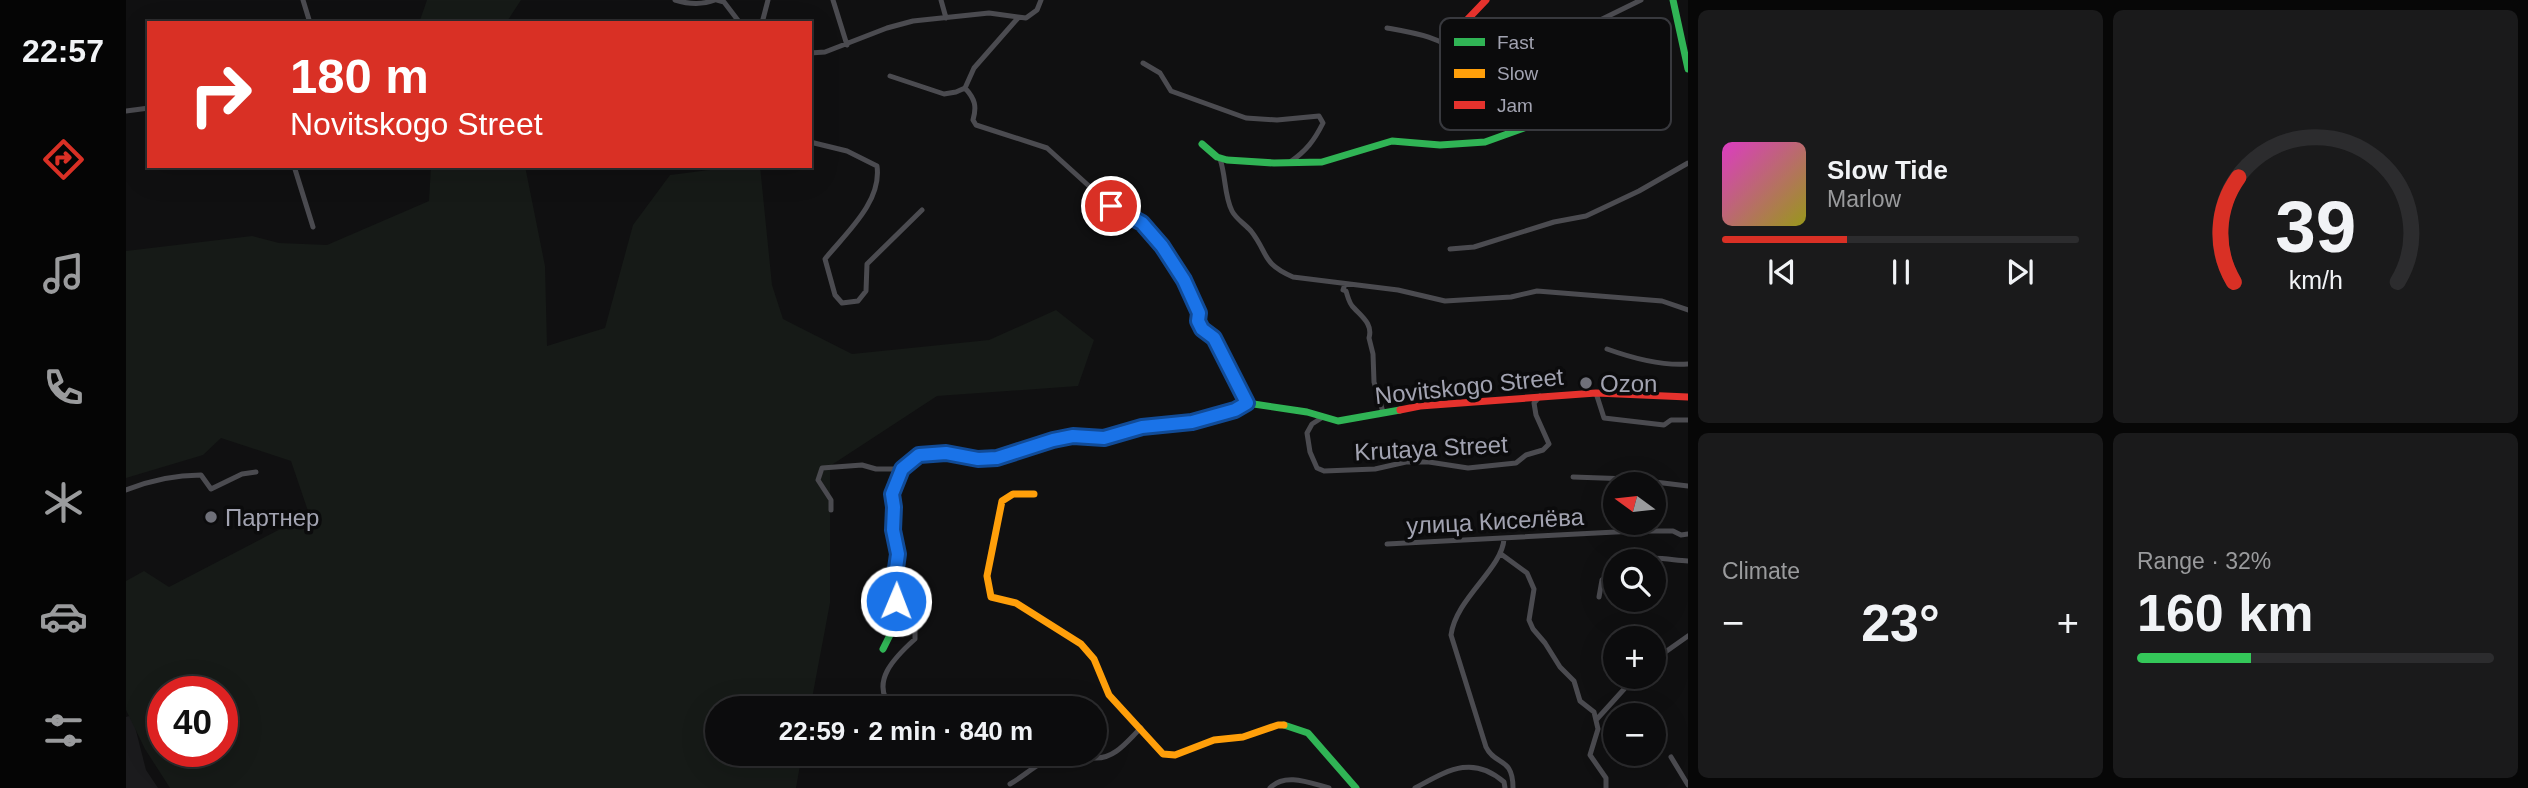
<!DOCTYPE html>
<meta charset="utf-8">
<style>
:root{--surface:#0c0c0d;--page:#1a1a1b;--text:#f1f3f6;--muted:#9a9b9d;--line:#2c2c2e;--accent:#d93025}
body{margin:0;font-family:Helvetica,sans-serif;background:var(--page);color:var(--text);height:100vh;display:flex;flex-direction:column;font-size:26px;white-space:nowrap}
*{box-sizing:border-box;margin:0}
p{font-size:23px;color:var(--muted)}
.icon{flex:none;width:38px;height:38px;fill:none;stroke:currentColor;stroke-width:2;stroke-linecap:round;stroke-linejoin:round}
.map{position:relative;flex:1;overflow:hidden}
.sheet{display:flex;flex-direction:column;gap:10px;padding:10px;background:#070707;width:840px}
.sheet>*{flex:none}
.hud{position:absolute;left:21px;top:21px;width:665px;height:147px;border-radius:0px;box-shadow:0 7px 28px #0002,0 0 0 2px var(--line);background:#d93025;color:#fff;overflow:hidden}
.needle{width:46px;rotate:285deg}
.buttons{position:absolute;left:1477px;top:472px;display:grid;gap:14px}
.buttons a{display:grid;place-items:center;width:63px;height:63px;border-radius:50%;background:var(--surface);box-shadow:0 7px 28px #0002,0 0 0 2px var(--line);font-size:35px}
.speed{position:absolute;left:21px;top:676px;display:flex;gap:14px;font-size:35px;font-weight:700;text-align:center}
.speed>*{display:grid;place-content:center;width:91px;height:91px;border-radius:50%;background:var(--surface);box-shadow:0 7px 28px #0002,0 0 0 2px var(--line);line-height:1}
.speed .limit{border:10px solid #d22;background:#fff;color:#111}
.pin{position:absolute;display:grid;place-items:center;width:60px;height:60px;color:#fff;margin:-30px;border:4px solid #fff;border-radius:50%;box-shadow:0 2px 7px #0007}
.me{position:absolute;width:77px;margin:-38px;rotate:1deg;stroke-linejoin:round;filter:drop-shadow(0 0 5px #0008)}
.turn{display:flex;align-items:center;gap:24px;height:147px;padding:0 28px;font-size:32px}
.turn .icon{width:91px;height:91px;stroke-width:2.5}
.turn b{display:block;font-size:49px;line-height:60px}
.big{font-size:52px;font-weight:600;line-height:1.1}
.sheet .tile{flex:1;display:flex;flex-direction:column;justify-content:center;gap:10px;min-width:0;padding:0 24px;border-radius:10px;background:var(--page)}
.sheet .dial{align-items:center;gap:0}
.dial svg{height:182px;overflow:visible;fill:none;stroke:var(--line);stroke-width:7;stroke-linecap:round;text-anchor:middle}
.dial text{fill:var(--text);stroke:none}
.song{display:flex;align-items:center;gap:21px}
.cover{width:84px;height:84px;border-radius:10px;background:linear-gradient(135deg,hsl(310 70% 55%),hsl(60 70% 35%))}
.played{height:7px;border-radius:4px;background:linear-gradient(90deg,var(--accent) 35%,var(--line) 35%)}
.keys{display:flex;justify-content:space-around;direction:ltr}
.heat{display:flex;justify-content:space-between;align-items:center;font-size:38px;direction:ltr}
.charge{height:10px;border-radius:5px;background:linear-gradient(90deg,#34c759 32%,var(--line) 0)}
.sheet .tiles{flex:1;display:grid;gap:10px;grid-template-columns:repeat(2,1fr)}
.trip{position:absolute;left:579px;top:696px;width:402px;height:70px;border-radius:35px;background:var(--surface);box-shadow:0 7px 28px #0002,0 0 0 2px var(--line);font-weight:600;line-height:70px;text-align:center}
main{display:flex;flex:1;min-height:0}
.menu{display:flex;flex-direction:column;width:126px;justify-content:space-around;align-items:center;background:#050505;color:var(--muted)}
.menu .icon{width:49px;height:49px}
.menu .active{color:var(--accent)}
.menu b{font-size:32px;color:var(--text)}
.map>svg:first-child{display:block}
</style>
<main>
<nav class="menu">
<b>22:57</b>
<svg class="icon active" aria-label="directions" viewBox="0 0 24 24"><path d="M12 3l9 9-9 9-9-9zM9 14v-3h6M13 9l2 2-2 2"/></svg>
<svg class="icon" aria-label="music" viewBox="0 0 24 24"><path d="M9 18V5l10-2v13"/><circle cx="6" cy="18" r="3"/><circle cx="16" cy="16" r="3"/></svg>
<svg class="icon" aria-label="phone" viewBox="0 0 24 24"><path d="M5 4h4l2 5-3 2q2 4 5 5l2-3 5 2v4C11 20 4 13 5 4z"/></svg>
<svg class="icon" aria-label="climate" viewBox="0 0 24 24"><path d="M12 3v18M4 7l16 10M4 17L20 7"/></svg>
<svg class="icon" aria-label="car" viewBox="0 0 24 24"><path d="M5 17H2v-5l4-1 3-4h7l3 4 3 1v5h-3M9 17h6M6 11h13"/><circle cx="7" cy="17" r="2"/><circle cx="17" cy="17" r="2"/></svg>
<svg class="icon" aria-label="filters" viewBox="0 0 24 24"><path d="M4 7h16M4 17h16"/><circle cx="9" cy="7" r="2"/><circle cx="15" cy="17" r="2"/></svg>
</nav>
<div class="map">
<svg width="1562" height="788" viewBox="0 0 1562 788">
<rect width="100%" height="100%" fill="#101011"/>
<path fill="#1b1b1d" d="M 6,715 L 20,770 L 32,788 L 0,788 L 0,717 Z"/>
<path fill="#161a17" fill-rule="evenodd" d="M 301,0 L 395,0 L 380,23 L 293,23 Z
M 305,166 L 399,166 L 419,266 L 421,346 L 479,328 L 507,225 L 544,175 L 615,166 L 634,166 L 646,285 L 657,319 L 726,354 L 863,340 L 930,310 L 968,340 L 952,386 L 811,396 L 704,466 L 704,603 L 684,709 L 592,709 L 592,754 L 676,754 L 670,788 L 44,788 L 19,749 L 0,710 L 0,581 L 18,571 L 43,587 L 183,514 L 165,461 L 95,438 L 77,455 L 0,478 L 0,251 L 126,236 L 153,243 L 201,245 L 303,201 ZM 37,691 L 96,691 L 96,751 L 37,751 Z"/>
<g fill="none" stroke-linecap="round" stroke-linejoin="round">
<path stroke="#4b4b50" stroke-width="5" d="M 177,0 L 184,23
M 549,0 C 562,4 576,5 589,0
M 591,0 L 598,2 L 614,23
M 707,0 L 721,45
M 815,0 L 820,18
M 636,23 L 642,0
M 1464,25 L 1515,0
M 1261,28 C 1289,33 1315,37 1336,56 L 1338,43 L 1334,38
M 684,53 L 699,52 L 761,28 L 787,21 L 863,13 L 900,18 L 911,10 L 915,0
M 1336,56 C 1353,65 1370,69 1390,68 L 1400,52
M 1017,63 L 1034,73 L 1045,91 L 1120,118 L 1151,120 L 1193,116 L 1197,123 C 1188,141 1180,151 1164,162
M 764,76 L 818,94 L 830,92 L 839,88 L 848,68 L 892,18
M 839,88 C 849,99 851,106 847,120 L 850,125 L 921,148 L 985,206 L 1016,223 L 1036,246 L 1058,280 L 1073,313 L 1072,321 L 1076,329 L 1088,338 L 1121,403
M 0,111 L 23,108
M 684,142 L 721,151 L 751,166 C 756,202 720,233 699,259 L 709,295 L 716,303 L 732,301 L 740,291 L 741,264 L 796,210
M 1094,159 C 1100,176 1098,195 1106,211 C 1110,219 1119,224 1125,231 C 1143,254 1135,263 1167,277 L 1272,290 L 1319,301 L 1385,297 L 1411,291 L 1536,301 L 1562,310
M 168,166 L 187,227
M 1324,249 L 1348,247 L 1428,222 L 1460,216 L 1513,191 L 1562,163
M 1219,284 L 1217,290 L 1220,291 C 1222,297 1223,304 1228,308 C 1236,317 1247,324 1243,338 L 1247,354 L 1248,382 L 1257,412
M 1481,349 C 1506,358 1535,366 1562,364
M 1470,393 L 1478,418 L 1538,425 L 1545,420 L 1562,420
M 1197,417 L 1186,424 L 1181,433 L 1184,452 L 1191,468 L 1198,471 L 1249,469 L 1280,462 L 1303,462 L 1342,468 L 1390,463 L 1400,455 L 1417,450 L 1423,444 L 1410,415 L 1408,403 L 1414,396
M 1447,477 L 1504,479 L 1562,486
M 0,490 C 25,480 49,475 75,475 L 85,489 L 116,474 L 130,472
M 705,510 L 705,500 L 692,480 L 696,468 L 736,465 L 750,469 L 776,469
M 1378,539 C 1376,569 1330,598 1325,635 L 1360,747 C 1369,766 1387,756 1387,788
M 1261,544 L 1509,531 L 1547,531 L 1555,535 L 1562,534
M 1375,554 L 1401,573 L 1408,589 L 1403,620 L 1407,629 L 1419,643 L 1434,667 L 1448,681 L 1454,701 L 1468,712 L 1472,729 L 1464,755 L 1480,778 L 1480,788
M 1506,562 C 1525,555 1543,560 1562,561
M 1473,597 L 1476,580 L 1489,569
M 1528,660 L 1562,636
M 767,709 C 742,683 769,657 789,639 L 789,622 L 770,601
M 1471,719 L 1509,677
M 1545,757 L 1562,785
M 884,784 C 900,775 914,760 932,756 C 945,753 957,758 970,758 C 990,758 1002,740 1015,728
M 1144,788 C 1159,772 1184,783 1203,788
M 1289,788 C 1321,771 1346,754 1378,782 L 1379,788"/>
<path stroke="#30b455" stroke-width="7" d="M 1547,0 L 1562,69
M 1076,144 L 1091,157 L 1101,160 L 1148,163 L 1196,162 L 1266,141 L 1314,145 L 1359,142 L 1398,128 L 1415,114
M 757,649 L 766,631 L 769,617 L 768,583 L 772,556 L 767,530 L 768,489 L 773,474 L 786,460 L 808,453 L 855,458 L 877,456 L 934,438 L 948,436 L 981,437 L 1018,427 L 1084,418 L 1121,403 L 1181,412 L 1212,421 L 1274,410
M 1158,725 L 1182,733 L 1230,788"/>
<path stroke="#ff9f0a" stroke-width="7" d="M 908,494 L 887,494 L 876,501 L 861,576 L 865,597 L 890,603 L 955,644 L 968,659 L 983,695 L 1037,754 L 1049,755 L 1088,740 L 1117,737 L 1152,725 L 1158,725"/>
<path stroke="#e5322d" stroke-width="7" d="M 1360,0 L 1340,21 L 1334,38 L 1375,50 L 1441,59 C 1436,81 1430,97 1415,114
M 1274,410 L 1294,406 L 1470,393 L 1562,397"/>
</g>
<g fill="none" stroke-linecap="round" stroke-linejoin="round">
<defs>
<path id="route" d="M 770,601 L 768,583 L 772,554 L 767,530 L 768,507 L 766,494 L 776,469 L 793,455 L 820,453 L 852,459 L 871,458 L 927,440 L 947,436 L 978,438 L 1016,427 L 1066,422 L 1109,410 L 1121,403 L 1088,338 L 1076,329 L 1072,321 L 1073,313 L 1058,280 L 1036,246 L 1016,223 L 985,206"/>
</defs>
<use href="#route" stroke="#114b97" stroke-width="18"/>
<use href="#route" stroke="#1a73e8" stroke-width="12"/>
</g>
<g fill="#6f7079" stroke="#0b0b0c" stroke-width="2.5">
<circle cx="1460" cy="383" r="7"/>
<circle cx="85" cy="517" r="7"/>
</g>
<g text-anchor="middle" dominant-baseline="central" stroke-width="7" stroke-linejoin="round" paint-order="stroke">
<g font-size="24" fill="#a2a3b1" stroke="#0b0b0c" text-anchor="start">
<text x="1474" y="383">Ozon</text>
<text x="99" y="517">Партнер</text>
</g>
<g font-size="24" fill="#a2a3b1" stroke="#0b0b0c">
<text transform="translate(1343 386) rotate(-6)">Novitskogo Street</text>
<text transform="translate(1305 448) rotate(-3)">Krutaya Street</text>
<text transform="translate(1369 521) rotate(-3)">улица Киселёва</text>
</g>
</g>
<rect x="1314" y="18" width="231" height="112" rx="10" fill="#0b0b0c" stroke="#38393e" stroke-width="2"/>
<rect x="1328" y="38" width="31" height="8" fill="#30b455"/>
<rect x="1328" y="69" width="31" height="9" fill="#ff9f0a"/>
<rect x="1328" y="101" width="31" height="8" fill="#e5322d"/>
<g font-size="19" fill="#a2a3b1">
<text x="1371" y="49">Fast</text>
<text x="1371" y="80">Slow</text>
<text x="1371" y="112">Jam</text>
</g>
</svg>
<div class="buttons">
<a><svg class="needle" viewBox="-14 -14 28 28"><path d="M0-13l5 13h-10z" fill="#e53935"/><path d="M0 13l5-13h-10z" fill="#9a9b9d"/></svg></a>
<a><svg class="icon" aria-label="search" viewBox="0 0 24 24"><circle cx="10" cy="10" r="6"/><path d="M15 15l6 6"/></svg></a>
<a>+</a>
<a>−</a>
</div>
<div class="speed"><div class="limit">40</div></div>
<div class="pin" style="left:985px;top:206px;background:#d93025"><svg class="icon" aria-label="arrive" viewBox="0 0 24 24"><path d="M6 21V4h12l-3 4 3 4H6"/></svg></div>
<svg class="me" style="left:770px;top:601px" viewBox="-20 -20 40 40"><circle r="17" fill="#1a73e8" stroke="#fff" stroke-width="3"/><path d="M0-11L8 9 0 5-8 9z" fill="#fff"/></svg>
<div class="trip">22:59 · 2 min · 840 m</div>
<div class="hud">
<div class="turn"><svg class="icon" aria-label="right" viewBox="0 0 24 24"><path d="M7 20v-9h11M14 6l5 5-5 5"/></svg><div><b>180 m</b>Novitskogo Street</div></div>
</div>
</div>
<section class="sheet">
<div class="tiles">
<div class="tile">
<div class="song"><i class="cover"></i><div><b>Slow Tide</b><p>Marlow</p></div></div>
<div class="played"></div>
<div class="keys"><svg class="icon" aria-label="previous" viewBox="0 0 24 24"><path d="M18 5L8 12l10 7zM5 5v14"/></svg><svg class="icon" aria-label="pause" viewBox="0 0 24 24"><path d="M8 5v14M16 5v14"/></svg><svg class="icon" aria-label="next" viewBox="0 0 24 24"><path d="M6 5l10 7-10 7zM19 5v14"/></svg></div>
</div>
<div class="tile dial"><svg viewBox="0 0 100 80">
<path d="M14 69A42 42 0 1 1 86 69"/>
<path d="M14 69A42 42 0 0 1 16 23" stroke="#d93025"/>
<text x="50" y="56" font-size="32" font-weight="700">39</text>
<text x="50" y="72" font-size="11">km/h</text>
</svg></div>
<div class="tile"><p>Climate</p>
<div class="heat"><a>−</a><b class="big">23°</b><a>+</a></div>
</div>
<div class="tile"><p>Range · 32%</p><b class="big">160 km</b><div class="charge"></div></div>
</div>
</section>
</main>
